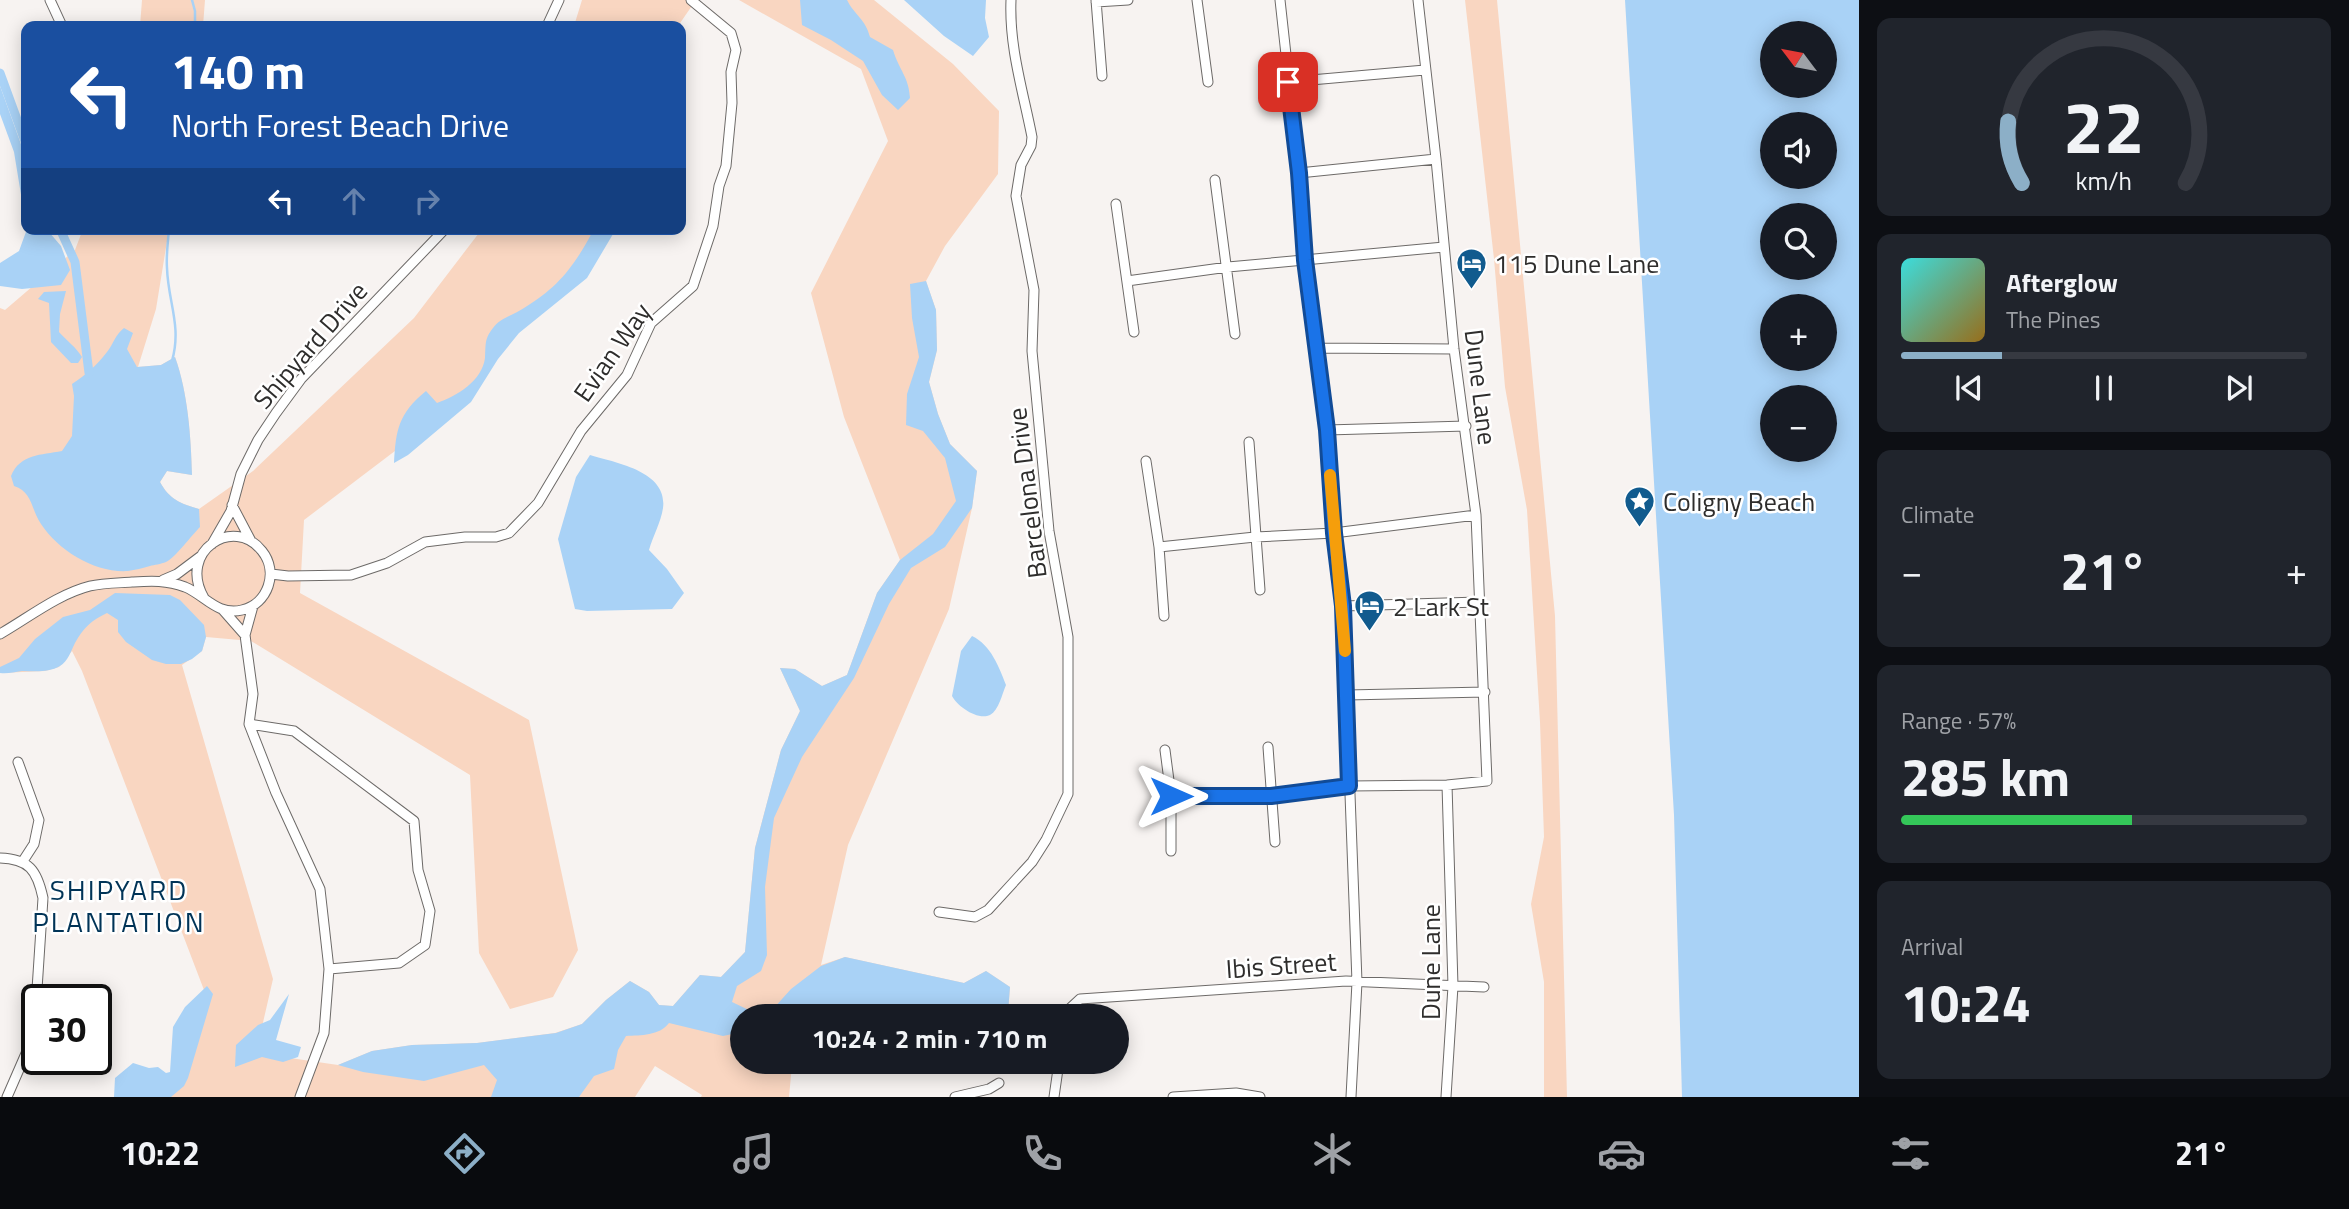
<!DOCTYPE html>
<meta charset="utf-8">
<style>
:root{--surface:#171b24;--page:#20242c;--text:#f1f3f6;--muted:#9ea1a6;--line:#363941;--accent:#8cafc7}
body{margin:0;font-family:"Titillium Web",sans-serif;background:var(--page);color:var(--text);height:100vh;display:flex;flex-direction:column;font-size:26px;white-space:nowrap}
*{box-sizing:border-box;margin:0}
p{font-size:23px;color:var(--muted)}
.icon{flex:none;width:38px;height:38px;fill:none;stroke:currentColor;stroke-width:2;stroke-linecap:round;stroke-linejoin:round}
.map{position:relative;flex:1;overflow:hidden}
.side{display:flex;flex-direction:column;gap:18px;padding:18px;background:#0d0f14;width:490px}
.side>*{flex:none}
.hud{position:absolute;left:21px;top:21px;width:665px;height:214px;border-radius:14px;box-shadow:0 4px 18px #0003;background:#1a4fa0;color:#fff;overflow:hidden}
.needle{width:46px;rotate:302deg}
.tools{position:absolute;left:1760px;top:21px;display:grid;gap:14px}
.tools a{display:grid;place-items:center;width:77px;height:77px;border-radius:50%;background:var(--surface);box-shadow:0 4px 18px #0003;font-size:35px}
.speed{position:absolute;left:21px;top:984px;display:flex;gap:14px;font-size:35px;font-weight:700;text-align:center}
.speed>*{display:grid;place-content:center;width:91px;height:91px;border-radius:50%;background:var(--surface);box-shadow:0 4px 18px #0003;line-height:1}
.speed .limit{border:4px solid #111;border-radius:10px;background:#fff;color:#111}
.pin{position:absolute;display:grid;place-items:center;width:60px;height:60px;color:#fff;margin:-30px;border-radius:14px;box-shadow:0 4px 10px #0006}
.me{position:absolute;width:77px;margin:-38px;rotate:90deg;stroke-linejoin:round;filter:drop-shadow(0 0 5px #0008)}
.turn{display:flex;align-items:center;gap:24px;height:147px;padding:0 35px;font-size:32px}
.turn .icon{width:91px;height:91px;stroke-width:2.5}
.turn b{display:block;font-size:49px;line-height:60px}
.lanes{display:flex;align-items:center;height:66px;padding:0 35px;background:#0003;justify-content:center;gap:35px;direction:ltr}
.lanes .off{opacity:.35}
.big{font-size:52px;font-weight:700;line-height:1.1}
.side .widget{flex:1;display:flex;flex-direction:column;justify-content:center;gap:10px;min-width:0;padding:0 24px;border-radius:14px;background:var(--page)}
.side .dial{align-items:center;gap:0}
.dial svg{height:182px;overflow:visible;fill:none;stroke:var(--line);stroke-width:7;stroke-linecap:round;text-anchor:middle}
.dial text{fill:var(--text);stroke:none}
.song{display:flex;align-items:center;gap:21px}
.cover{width:84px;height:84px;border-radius:10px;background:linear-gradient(135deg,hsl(180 70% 55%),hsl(40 70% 35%))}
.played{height:7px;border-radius:4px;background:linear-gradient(90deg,var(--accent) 25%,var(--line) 25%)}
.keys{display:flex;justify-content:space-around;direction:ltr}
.heat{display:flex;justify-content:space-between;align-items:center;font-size:38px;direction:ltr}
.charge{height:10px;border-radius:5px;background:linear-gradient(90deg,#34c759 57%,var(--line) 0)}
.trip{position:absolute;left:730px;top:1004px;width:399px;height:70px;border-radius:35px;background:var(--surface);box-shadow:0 4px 18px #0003;font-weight:700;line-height:70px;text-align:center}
.menu{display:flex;height:112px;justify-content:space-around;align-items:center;background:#090b0e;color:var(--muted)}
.menu .icon{width:49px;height:49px}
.menu .selected{color:var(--accent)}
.menu b{font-size:32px;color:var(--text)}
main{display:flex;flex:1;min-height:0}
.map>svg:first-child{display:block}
</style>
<main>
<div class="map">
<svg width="1859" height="1097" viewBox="0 0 1859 1097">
<rect width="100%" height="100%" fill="#f7f3f1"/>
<path fill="#f9d6c1" d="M 142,0 L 205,0 L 203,26 L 140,26 Z
M 582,0 L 696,0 L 678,26 L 574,26 Z
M 739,0 L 874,0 L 953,64 L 999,111 L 998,174 L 945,246 L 926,281 L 936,310 L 937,350 L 929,382 L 938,414 L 950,444 L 977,471 L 972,508 L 949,609 L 848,845 L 821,965 L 845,957 L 964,983 L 986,971 L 1010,987 L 1008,1012 L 976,1014 L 970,1017 L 742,1017 L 742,1062 L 806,1062 L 792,1065 L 789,1097 L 701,1097 L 702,1095 L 655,1066 L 635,1097 L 152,1097 L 179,1072 L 204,990 L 82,671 L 72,651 L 59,667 L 45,671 L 0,673 L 0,308 L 5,310 L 75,250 L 83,229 L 169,229 L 156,309 L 138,367 L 161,365 L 175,357 C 188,393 191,437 192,475 L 167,471 L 160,482 C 169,499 181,504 199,509 L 253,471 L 414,318 L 482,229 L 608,229 L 576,280 L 497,345 L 478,388 L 304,520 L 300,593 L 529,720 L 578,950 L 553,997 L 510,1009 L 479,953 L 470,775 L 251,641 L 206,637 L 202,651 L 182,665 L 273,979 L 256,1053 L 338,1065 L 372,1051 L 412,1045 L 477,1043 L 555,1033 L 582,1024 L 606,1000 L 630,981 L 649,992 L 659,1005 L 673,1006 L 700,975 L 721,977 L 745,952 L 755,848 L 781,750 L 800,711 L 780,668 L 795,669 L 822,686 L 847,675 L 877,593 L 900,560 L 844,417 L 811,293 L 888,141 L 861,69 Z
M 1465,0 L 1497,0 L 1555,616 L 1567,1097 L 1544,1097 L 1544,982 L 1531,904 L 1544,837 L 1540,722 L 1527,510 L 1505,387 L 1494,259 Z"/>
<path fill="#a9d2f6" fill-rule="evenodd" d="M 800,0 L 847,0 C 855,16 865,18 870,37 L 893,50 C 899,70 909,77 910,98 L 898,110 L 882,95 L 863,61 L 831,40 L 802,25 Z
M 904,0 L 986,0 L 985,18 L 989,37 L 973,56 L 944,36 Z
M 1625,0 L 1859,0 L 1859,1097 L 1682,1097 L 1674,815 ZM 1773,33 L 1825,33 L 1825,86 L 1773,86 ZM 1773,124 L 1825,124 L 1825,177 L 1773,177 ZM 1773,215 L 1825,215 L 1825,268 L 1773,268 ZM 1773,306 L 1825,306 L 1825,359 L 1773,359 ZM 1773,397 L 1825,397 L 1825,450 L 1773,450 Z
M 0,86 L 26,158 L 26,225 L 14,152 L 0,114 Z
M 27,229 L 51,229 L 49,232 L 61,246 L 70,270 L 61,285 L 22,289 L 0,286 L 0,263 L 19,251 Z
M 594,229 L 616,229 L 587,278 L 519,333 L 498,359 L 471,402 L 408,455 L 394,463 C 396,430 398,414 426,391 L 437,403 C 457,396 482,381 485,358 C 486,345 484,339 493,328 C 500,318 514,315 524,308 C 559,287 575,265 594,229 Z
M 926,281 L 936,310 L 937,350 L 929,382 L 938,414 L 950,444 L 977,471 L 972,508 L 945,547 L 911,568 L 889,604 L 854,678 L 802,757 L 774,818 L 765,887 L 767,955 L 761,971 L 737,986 L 732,1002 L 755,1013 L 773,1009 L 791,989 L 821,966 L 845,957 L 964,983 L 986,971 L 1010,987 L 1008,1012 L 976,1014 L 970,1017 L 742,1017 L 742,1032 L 723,1036 L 669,1023 C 659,1036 641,1035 626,1036 L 618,1050 L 614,1069 L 594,1076 L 579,1097 L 491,1097 L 497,1080 L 484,1065 L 424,1081 L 363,1072 L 338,1065 L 372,1051 L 412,1045 L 477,1043 L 556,1033 L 582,1024 L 606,1000 L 630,981 L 649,992 L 659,1005 L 673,1006 L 700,975 L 721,977 L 745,952 L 755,848 L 781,750 L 800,711 L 780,668 L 795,669 L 822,686 L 847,675 L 877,593 L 900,560 L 933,534 L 956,501 L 945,458 L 923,431 L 906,425 L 907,394 L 919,357 L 912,318 L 910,284 Z
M 66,291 L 60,314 L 59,332 C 67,341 76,347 82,357 L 78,363 L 71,363 L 51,342 L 49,303 L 38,299 L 44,292 Z
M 124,328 L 133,333 L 127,349 L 137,367 L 161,365 L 175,357 C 188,393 191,437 192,475 L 167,471 L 160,482 C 169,499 181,504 199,509 L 200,527 C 191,536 176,557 166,562 C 161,564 154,565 150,566 C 143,568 135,570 128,571 C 95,573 59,551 41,524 C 31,510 33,492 14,486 L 11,476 C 20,454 41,455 62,451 L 72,436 L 74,396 L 72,384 C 86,375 97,365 107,352 C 114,343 115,335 124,328 Z
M 590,455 C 616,463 668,471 663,508 C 661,522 653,536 649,550 L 667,569 L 684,593 L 672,609 L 587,611 L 575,609 L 558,539 L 576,477 Z
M 115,593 L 170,595 L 180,600 L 204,625 L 206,637 L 202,651 L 192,659 L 181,664 L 166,664 L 152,660 L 126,642 L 118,632 L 118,620 L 107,613 C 92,620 83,628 75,643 C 71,651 68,661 60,666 C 48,673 35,671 22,671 C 14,672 8,674 0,673 L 0,667 L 19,658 L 35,639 L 63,617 L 90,610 Z
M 972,636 C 991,645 999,667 1006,685 C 1002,694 999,710 990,715 C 978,721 957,706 952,696 L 961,651 Z
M 207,986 L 213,994 L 188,1078 L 184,1086 L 171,1097 L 114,1097 L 115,1078 L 133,1063 L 149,1068 L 158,1067 L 166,1073 L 170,1072 L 173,1027 L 185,1007 Z
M 289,994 L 276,1040 L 301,1047 L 298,1057 L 283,1062 L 262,1057 L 235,1067 L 236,1045 L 258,1025 L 270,1020 Z"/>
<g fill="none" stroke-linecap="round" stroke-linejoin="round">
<path stroke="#a9d2f6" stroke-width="2.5" d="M 192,0 L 195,11 L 195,26
M 169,229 C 168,242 166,255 167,268 C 168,302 182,326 172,361"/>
<path stroke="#a9d2f6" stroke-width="9" d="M 0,73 L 26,144
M 60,229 L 75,262 L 89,373"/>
<defs>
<path id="street" d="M 50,0 L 62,26
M 1096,0 L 1102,76
M 1197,0 L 1208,82
M 1280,0 L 1299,173 L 1305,260 L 1327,430 L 1334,533 L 1343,606 L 1357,982 L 1351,1097
M 1096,2 L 1128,0
M 547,26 L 559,0
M 1288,82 L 1425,70
M 1299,173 L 1436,159
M 1215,180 L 1235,334
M 1116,204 L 1134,332
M 1127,281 L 1228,267 L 1444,247
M 1318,348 L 1454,349
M 1327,430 L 1466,426
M 1249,442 L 1260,590
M 1146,461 L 1159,547 L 1164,616
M 232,505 L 251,541
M 212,544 L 231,511 L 241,474 L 258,440 L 276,413 L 301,379 L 445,229
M 1159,547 L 1255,537 L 1334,533 L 1476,515
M 271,574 L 288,576 L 351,575 L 387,563 L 425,542 L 465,537 L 496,537 L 509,533 L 538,503 L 581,431 L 627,375 L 651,323 L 693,286 L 713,226 L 719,186 L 726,166 L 732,103 L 731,72 L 736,50 L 731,33 L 691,0
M 163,580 L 177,574 L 201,556
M 253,606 L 245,635 L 253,694 L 249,724 L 276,793 L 320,889 L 329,969 L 324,1033 L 300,1097
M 1343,606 L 1479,602
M 223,610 L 245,635
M 0,634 C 28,618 58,594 90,586 C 103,583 118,583 132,582 C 151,581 166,580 185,587 C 205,595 217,616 242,610 C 268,604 279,572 262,551 C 234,515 177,551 204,598
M 1347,695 L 1485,692
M 249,724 L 294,731 L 414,821 L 418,870 L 430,911 L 425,945 L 399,963 L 329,969
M 1268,747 L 1275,842
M 1165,750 L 1171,796 L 1171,851
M 18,762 L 39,820 L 34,844 L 23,861
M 1171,796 L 1271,796 L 1349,786 L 1447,785 L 1487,781 L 1476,515 L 1454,349 L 1436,159 L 1418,0
M 0,858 C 29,859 37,870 43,898 L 34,1035 L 7,1097
M 939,912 L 975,917 L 988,910 L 1032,862 L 1046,840 L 1068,794 L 1068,637 L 1049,531 L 1032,351 L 1034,290 L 1016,196 L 1021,165 L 1031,146 L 1032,137 C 1023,91 1009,47 1011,0
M 1065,1017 L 1066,1012 L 1080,999 L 1346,981 L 1484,987
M 955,1097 L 989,1089 L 999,1083
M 1054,1097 L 1059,1062
M 1173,1097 L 1236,1093 L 1260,1097
M 1446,1097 L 1453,986 L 1447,785"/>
</defs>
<use href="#street" stroke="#6d6a68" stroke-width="11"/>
<use href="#street" stroke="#fff" stroke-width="9"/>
</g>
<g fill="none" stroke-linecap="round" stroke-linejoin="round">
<defs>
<path id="route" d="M 1171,796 L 1271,796 L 1349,786 L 1343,606 L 1334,533 L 1327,430 L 1305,260 L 1299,173 L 1288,82"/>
</defs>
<use href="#route" stroke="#114b97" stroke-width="18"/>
<use href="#route" stroke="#1a73e8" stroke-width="12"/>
<path stroke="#f59e0b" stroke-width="12" d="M 1330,475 L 1345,651"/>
</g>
<defs>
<symbol id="hotel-pin" viewBox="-11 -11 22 30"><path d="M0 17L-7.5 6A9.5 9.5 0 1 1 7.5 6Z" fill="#115b8e" stroke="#fff"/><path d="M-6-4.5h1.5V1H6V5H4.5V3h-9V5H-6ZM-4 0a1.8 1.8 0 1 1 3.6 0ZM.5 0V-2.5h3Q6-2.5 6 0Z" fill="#fff"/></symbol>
<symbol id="sight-pin" viewBox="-11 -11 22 30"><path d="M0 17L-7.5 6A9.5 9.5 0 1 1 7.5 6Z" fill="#115b8e" stroke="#fff"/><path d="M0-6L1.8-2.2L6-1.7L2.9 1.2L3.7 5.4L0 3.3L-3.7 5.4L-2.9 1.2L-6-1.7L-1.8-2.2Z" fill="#fff"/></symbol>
</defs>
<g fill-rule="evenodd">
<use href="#hotel-pin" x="1454" y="246" width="35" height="47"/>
<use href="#sight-pin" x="1622" y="484" width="35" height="47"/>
<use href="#hotel-pin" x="1352" y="588" width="35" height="47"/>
</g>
<g text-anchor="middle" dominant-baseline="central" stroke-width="5" stroke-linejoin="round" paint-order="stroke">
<g font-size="26" fill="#2e2d2c" stroke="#fff" text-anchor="start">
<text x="1494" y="263">115 Dune Lane</text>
<text x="1663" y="501">Coligny Beach</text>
<text x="1393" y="606">2 Lark St</text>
</g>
<g font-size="26" fill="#2e2d2c" stroke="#fff">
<text transform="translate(310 345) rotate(-49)">Shipyard Drive</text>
<text transform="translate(612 352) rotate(-55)">Evian Way</text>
<text transform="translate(1481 387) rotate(83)">Dune Lane</text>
<text transform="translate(1027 493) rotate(-97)">Barcelona Drive</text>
<text transform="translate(1430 962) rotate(-90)">Dune Lane</text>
<text transform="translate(1281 965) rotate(-4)">Ibis Street</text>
</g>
<g font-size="28" letter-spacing="2" fill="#013457" stroke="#fff">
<text x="119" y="889">SHIPYARD<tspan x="119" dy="32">PLANTATION</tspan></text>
</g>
</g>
</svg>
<div class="tools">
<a><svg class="needle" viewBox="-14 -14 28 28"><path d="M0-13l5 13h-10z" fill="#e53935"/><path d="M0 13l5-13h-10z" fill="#9ea1a6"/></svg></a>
<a><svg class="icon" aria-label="sound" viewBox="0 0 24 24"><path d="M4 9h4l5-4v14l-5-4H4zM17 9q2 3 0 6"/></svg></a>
<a><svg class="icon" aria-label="search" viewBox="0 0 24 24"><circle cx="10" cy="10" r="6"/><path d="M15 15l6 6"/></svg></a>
<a>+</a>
<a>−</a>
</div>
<div class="speed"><div class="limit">30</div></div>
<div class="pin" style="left:1288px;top:82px;background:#d93025"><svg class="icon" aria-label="arrive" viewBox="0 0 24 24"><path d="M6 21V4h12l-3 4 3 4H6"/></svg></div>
<svg class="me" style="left:1171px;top:796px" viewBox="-20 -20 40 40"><path d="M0-17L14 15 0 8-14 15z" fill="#1a73e8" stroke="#fff" stroke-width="4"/></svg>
<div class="trip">10:24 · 2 min · 710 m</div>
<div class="hud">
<div class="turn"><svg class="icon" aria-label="left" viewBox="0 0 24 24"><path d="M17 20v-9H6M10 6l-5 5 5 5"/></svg><div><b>140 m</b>North Forest Beach Drive</div></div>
<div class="lanes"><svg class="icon" aria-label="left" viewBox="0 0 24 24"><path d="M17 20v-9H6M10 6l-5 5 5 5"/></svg><svg class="icon off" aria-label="ahead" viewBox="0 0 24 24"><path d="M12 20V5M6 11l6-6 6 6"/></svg><svg class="icon off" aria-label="right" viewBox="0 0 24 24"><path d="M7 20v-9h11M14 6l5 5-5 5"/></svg></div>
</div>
</div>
<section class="side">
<div class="widget dial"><svg viewBox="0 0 100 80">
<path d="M14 69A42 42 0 1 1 86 69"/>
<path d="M14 69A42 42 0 0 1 8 42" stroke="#8cafc7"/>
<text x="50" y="56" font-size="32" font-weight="700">22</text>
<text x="50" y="72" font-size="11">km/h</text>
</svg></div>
<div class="widget">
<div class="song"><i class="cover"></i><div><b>Afterglow</b><p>The Pines</p></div></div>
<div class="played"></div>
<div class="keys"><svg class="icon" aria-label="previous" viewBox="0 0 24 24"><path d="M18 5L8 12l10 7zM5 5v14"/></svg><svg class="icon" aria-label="pause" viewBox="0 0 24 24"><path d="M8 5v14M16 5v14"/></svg><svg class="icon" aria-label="next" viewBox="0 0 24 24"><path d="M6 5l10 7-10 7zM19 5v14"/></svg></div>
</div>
<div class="widget"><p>Climate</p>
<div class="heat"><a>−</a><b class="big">21°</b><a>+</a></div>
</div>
<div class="widget"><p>Range · 57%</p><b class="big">285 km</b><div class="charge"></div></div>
<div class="widget"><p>Arrival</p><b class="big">10:24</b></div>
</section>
</main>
<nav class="menu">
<b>10:22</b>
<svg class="icon selected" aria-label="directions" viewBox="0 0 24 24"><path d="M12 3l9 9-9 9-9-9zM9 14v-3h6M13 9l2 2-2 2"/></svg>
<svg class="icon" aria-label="music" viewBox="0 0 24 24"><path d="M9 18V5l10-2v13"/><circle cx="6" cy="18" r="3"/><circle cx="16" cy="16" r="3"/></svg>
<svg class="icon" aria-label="phone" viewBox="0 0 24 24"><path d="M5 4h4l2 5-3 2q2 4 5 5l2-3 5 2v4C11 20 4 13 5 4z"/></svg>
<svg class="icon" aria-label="climate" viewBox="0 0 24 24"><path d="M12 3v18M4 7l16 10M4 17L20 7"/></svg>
<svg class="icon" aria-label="car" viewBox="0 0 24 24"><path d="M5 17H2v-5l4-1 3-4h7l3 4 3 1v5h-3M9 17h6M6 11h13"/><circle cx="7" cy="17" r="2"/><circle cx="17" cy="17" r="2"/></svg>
<svg class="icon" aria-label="filters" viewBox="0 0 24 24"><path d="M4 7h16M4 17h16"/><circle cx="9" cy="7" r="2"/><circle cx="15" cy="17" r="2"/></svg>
<b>21°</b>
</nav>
